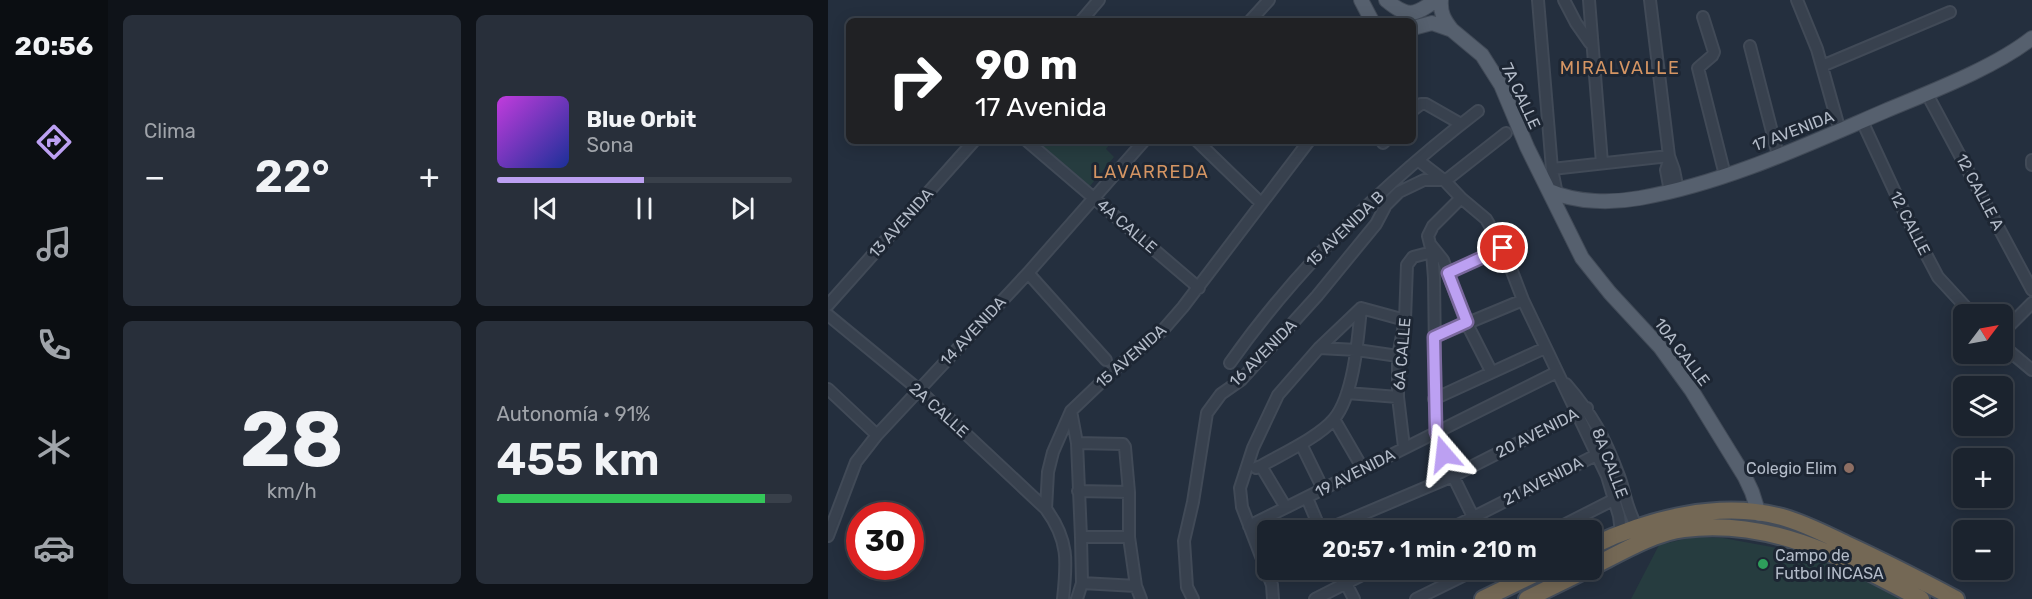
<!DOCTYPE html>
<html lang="es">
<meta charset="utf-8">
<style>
:root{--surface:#1b232e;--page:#282f3a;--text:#f1f3f6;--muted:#a0a4aa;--line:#39404a;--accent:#bca0f2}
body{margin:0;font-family:Rubik,sans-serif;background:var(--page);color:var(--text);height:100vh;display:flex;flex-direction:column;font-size:22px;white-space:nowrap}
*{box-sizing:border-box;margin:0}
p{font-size:20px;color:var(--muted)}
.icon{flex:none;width:33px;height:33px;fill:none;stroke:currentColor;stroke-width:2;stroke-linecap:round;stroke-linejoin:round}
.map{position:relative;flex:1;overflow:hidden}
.sheet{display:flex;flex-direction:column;gap:15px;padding:15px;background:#0f1319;width:720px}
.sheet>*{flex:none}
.top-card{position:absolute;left:18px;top:18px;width:570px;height:126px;border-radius:9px;box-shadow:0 3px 15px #0003,0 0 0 2px var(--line);background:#202124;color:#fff;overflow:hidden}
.needle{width:39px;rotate:58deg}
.buttons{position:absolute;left:1125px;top:304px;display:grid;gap:12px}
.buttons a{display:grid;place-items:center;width:60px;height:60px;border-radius:9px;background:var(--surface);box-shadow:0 3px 15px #0003,0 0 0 2px var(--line);font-size:30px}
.speed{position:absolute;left:18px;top:502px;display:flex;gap:12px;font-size:30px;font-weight:700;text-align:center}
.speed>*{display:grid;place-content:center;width:78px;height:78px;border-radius:50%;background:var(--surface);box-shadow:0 3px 15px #0003,0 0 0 2px var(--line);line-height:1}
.speed .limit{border:9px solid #d22;background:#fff;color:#111}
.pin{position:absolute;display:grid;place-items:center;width:51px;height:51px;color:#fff;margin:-26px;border:3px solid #fff;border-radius:50%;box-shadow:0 2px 6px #0007}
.me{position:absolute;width:66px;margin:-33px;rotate:343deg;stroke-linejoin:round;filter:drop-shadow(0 0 4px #0008)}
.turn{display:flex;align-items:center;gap:21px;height:126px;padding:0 30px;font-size:27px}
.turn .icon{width:78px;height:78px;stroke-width:2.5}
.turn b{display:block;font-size:42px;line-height:51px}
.big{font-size:45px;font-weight:600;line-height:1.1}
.sheet .tile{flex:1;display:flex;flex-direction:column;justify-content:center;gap:9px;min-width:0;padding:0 21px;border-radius:9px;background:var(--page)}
.sheet .dial{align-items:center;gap:0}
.dial b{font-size:78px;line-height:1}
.song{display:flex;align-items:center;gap:18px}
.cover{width:72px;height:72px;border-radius:9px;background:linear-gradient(135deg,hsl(290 70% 55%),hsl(230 70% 35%))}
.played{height:6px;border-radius:3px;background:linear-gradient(90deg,var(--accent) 50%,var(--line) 50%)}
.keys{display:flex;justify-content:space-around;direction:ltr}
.heat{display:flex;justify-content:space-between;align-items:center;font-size:33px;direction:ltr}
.charge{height:9px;border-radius:4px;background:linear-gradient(90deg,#34c759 91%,var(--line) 0)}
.sheet .tiles{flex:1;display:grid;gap:15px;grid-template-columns:repeat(2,1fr)}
.trip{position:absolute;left:429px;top:520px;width:345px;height:60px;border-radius:9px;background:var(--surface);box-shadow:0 3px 15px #0003,0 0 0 2px var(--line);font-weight:600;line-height:60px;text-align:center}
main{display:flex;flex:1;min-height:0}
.tabs{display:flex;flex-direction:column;width:108px;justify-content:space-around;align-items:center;background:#0b0e12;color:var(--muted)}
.tabs .icon{width:42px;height:42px}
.tabs .on{color:var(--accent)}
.tabs b{font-size:27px;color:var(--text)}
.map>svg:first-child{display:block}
</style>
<main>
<nav class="tabs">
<b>20:56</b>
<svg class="icon on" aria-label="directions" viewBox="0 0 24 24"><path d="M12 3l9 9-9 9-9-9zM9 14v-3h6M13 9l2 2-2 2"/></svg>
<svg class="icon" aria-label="music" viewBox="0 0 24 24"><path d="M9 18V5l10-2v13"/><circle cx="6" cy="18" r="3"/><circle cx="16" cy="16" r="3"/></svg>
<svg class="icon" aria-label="phone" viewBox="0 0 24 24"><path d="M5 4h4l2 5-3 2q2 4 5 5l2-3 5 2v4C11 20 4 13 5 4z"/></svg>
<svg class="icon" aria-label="climate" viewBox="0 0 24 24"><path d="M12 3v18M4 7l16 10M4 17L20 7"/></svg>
<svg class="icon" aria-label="car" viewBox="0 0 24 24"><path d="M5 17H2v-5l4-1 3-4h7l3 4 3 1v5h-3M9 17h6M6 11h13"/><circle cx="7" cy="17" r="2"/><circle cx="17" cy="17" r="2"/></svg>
</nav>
<section class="sheet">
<div class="tiles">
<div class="tile"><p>Clima</p>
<div class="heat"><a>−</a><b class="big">22°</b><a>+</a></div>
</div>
<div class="tile">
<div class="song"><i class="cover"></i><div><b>Blue Orbit</b><p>Sona</p></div></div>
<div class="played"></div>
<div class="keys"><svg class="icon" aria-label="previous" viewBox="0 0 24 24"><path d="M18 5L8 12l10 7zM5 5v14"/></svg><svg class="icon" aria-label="pause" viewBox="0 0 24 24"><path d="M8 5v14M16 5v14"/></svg><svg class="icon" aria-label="next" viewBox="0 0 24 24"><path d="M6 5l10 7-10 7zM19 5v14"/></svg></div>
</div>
<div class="tile dial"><b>28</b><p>km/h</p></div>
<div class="tile"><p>Autonomía · 91%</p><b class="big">455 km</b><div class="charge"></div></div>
</div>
</section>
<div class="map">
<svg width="1204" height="599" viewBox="0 0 1204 599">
<rect width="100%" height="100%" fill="#242f3e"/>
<path fill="#263c3f" d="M 208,141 L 284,141 L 278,149 L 286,157 L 262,186 Z
M 865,537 L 895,538 L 982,554 L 1081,599 L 803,599 L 831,545 Z"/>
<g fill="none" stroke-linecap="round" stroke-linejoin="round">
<defs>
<path id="minor" d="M 710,0 L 724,169 L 729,194
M 736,0 L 748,23 L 762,43
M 761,0 L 774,163
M 822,0 L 841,156 L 846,170 L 850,190
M 969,0 L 989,49 L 1012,131
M 875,17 L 886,52 L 884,56 L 870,68 L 897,175
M 253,21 L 271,0
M 422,21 L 441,0
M 922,46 L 950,155
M 994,66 L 1122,12
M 1099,94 L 1204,290
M 585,110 L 593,104 L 598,104 L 633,124
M 1034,121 L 1079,218 L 1110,277 L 1145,315
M 199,141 L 371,288
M 369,141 L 433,203
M 555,143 L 557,141
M 1204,160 L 1204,165
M 591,161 L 617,181 L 633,198 L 658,219 L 675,248 L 695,300 L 779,476 L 791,516 L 793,533
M 841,161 L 838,170 L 842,191
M 724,169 L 841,156
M 617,181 L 678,133
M 633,198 L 605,226 L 600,236 L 604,252 L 606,278 L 608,432 L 625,476 L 652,531
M 603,245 L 615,260 L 638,322 L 663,371
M 200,273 L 278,360
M 620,273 L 675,248
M 0,305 L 146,141
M 533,308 L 577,320
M 0,315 L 91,390 L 218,509 C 241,540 239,562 235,599
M 1174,333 L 1204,303
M 606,337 L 695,300
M 1174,345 L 1204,370
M 491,348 L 529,350 L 570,356
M 402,363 C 469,268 558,182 650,111
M 738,384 C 764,414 777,438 791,476 C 798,495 798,508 809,527
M 0,389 L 49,435
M 519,393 L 570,397
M 606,399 L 717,348
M 243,411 L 249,443 L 253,537 L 254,583 L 249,599
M 506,419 L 535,469
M 249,443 L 295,444 L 297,447 L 301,492 L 301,537 L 308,586 L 313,599
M 473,444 L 495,489
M 576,447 L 570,397 L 570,356 L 577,320 L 579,265 L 585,257 L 604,252
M 433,466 C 454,454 491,437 506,419 C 526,395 530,338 533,308
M 428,468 L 433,466 L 457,506
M 250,491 L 301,492
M 479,498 L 493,531
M 218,509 L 220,472 L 225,452 L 243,411 L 286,370 L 335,330 L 355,307 L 481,141
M 421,526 L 729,372
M 495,531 L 625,476 L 759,408
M 618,531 L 780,449
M 724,531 L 787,499
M 0,536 L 28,462 L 49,435 L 200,273 L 316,141
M 253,537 L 301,537
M 511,570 L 526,599
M 254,583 L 308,586
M 365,599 L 359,587 L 356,541 L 365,502 L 379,413 L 393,394 L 413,380 L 489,296 L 548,224 L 558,205 L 571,192 L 596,180 L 614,180
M 445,599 L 444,585 L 414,507 L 412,488 L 425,448 L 450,395 L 491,348 L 533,308
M 487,599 L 544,570
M 588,599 L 647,570"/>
<path id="major" d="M 533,0 L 544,21
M 558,0 C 580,18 586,16 608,0
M 613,0 C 612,13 616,20 624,30
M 585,28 L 604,23 L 624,30 L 654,55 L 673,85 L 699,147 L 754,258 L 782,293 L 832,347 L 864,391 L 917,477 L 924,492 L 931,514
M 722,191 C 748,203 785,203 812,198 C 897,183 978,145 1057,111 C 1102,92 1166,68 1204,38"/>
<path id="highway" d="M 764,546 C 820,519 891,500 954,517 C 976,523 997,534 1018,544 C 1055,561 1092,580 1128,599
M 764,567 C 790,554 827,532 856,529 C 945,518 1017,559 1093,599
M 655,599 L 715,570
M 699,599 L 758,570"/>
</defs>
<use href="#minor" stroke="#414a57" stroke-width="14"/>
<use href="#major" stroke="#414a57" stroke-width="16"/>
<use href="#highway" stroke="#434c59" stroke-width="20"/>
<use href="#minor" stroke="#38414e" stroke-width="10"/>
<use href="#major" stroke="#56606e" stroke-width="14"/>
<use href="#highway" stroke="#746855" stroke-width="16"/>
</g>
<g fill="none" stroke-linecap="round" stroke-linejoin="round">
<defs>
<path id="route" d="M 616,454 L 608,432 L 606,337 L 639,322 L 620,273 L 675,248"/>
</defs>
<use href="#route" stroke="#7a689d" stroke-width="15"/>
<use href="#route" stroke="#bca0f2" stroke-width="10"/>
</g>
<circle fill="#8d6e63" stroke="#1d2633" stroke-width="2" cx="1021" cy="468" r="6"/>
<circle fill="#2e9e5b" stroke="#1d2633" stroke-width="2" cx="935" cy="564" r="6"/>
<g text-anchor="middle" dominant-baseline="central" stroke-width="6" stroke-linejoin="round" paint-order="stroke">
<g font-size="16" fill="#b4bcc9" stroke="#1d2633">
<text transform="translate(693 96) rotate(65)">7A CALLE</text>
<text transform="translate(965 131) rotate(-21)">17 AVENIDA</text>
<text transform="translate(1152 192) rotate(62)">12 CALLE A</text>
<text transform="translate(73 223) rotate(-48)">13 AVENIDA</text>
<text transform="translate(1082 223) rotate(63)">12 CALLE</text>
<text transform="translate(299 226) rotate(41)">4A CALLE</text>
<text transform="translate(517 229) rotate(-44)">15 AVENIDA B</text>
<text transform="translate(145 331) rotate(-47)">14 AVENIDA</text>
<text transform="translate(854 352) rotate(53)">10A CALLE</text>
<text transform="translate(435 353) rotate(-45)">16 AVENIDA</text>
<text transform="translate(574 354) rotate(-85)">6A CALLE</text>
<text transform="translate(303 356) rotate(-41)">15 AVENIDA</text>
<text transform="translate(111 410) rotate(42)">2A CALLE</text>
<text transform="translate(709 433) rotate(-27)">20 AVENIDA</text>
<text transform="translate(782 463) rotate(69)">8A CALLE</text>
<text transform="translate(527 473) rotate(-27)">19 AVENIDA</text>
<text transform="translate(715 481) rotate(-27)">21 AVENIDA</text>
</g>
<g font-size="16" fill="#b4bcc9" stroke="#1d2633" text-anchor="end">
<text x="1009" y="468">Colegio Elim</text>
<text x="947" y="555" text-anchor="start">Campo de<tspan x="947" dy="18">Futbol INCASA</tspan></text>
</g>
<g font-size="18" letter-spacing="1.5" fill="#d59563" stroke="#1d2633">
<text x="792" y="68">MIRALVALLE</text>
<text x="323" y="172">LAVARREDA</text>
</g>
</g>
</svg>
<div class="buttons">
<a><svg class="needle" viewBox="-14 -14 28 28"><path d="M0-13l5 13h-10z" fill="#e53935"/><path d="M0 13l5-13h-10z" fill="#a0a4aa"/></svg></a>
<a><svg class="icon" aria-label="layers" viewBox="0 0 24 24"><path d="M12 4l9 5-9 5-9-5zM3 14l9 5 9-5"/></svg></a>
<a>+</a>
<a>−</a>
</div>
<div class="speed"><div class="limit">30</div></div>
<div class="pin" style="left:675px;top:248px;background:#d93025"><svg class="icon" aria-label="arrive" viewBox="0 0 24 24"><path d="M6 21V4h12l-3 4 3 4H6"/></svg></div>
<svg class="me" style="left:616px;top:454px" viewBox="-20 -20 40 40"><path d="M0-17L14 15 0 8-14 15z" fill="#bca0f2" stroke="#fff" stroke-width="4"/></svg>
<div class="trip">20:57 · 1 min · 210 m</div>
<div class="top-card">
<div class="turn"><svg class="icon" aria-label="right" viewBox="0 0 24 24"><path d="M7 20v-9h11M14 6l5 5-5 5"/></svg><div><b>90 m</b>17 Avenida</div></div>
</div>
</div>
</main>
